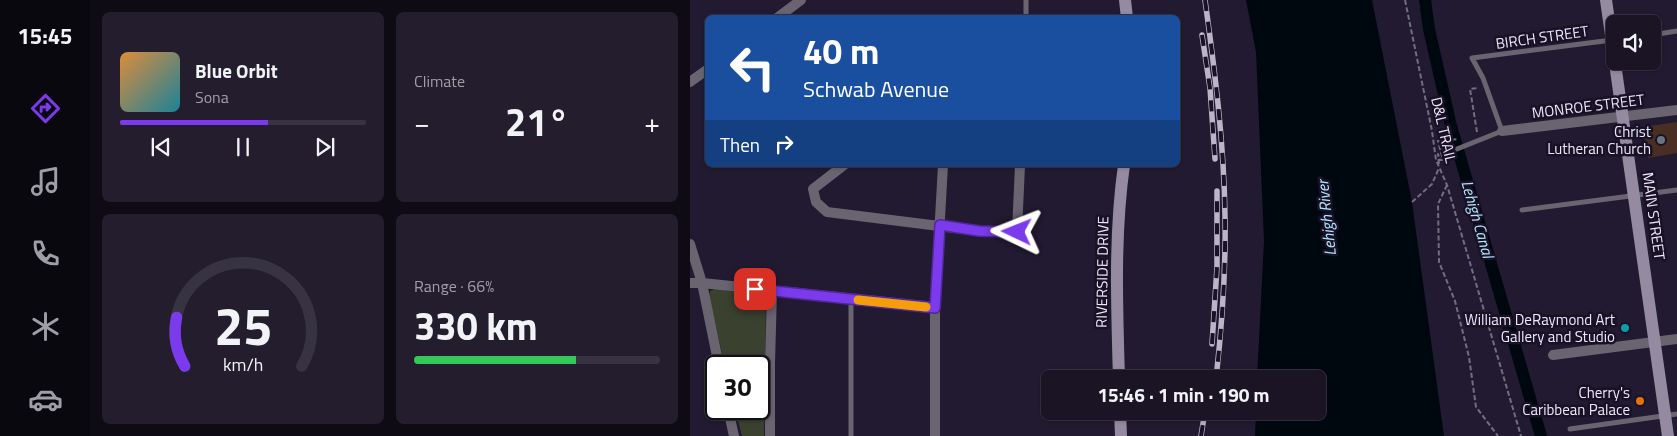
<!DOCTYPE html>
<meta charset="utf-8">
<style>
:root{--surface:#1a1425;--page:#231d2d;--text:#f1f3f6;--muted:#9f9ea7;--line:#383342;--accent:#7c3aed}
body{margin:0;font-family:"Titillium Web",sans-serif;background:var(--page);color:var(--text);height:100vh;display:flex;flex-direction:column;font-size:19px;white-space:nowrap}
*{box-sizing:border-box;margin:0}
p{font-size:16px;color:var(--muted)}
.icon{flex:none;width:28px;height:28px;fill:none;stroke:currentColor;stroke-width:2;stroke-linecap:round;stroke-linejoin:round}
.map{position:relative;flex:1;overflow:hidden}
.sheet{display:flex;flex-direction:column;gap:12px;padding:12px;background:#0e0b14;width:600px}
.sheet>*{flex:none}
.banner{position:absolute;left:15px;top:15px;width:475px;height:152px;border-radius:8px;box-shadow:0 1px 4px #0004,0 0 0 1px var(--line);background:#1a4fa0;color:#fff;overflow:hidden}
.controls{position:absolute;left:916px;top:15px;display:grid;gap:10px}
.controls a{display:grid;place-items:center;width:55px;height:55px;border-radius:8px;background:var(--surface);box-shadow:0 1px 4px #0004,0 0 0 1px var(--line);font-size:25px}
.speed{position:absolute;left:15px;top:355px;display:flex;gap:10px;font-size:25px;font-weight:700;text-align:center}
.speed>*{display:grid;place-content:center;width:65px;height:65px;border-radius:50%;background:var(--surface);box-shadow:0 1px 4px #0004,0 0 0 1px var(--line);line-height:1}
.speed .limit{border:2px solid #111;border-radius:8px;background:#fff;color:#111}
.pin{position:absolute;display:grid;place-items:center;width:42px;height:42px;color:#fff;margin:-21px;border-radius:10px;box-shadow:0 2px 8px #0006}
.me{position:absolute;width:55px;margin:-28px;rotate:272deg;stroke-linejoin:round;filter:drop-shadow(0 0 4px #0008)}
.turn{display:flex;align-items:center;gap:18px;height:105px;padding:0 15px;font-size:22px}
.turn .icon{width:65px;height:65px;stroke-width:2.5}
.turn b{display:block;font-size:35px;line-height:42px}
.then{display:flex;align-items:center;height:48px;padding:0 15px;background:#0003;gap:10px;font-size:19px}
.big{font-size:38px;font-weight:700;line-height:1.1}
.sheet .tile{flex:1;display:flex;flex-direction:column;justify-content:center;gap:8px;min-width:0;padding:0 18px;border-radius:8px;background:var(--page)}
.sheet .dial{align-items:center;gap:0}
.dial svg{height:130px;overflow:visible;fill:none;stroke:var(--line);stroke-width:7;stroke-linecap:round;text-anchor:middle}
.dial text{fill:var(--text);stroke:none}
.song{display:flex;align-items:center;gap:15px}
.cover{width:60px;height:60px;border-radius:8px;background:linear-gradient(135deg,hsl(30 70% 55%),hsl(190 70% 35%))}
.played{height:5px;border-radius:2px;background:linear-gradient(90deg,var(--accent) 60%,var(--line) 60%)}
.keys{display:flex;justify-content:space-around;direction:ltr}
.heat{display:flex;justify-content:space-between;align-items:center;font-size:28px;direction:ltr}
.charge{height:8px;border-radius:4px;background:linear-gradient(90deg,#34c759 66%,var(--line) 0)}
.sheet .tiles{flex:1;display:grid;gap:12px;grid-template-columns:repeat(2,1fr)}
.trip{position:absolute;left:351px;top:370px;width:285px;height:50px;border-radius:8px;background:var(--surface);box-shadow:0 1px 4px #0004,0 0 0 1px var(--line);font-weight:700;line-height:50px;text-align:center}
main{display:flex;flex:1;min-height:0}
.tab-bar{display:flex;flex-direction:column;width:90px;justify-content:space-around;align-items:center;background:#0a080f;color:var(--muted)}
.tab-bar .icon{width:35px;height:35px}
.tab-bar .selected{color:var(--accent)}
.tab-bar b{font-size:22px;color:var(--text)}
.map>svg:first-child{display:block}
</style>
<main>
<nav class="tab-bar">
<b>15:45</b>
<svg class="icon selected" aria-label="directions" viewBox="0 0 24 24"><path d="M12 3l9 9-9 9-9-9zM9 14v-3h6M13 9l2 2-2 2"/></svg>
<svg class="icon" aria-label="music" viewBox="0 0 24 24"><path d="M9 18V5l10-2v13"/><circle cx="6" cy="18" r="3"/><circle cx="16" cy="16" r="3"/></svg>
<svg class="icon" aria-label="phone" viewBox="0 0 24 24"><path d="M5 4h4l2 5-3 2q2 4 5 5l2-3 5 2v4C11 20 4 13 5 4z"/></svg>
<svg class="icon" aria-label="climate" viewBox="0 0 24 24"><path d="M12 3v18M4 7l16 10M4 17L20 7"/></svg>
<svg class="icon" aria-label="car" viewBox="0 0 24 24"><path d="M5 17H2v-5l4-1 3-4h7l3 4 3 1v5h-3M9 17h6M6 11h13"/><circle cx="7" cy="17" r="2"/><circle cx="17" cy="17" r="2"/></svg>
</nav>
<section class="sheet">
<div class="tiles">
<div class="tile">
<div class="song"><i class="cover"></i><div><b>Blue Orbit</b><p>Sona</p></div></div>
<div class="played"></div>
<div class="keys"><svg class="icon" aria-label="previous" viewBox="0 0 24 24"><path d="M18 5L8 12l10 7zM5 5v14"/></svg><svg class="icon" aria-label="pause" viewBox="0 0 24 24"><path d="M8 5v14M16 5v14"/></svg><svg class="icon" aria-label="next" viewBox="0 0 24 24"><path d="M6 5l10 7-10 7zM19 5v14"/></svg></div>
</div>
<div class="tile"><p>Climate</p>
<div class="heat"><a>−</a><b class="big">21°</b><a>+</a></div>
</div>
<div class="tile dial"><svg viewBox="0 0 100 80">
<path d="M14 69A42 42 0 1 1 86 69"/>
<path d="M14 69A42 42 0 0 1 9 39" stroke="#7c3aed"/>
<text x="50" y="56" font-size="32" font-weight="700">25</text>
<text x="50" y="72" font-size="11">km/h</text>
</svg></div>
<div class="tile"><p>Range · 66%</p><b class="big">330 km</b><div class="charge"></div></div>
</div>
</section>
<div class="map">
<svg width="987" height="436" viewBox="0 0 987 436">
<rect width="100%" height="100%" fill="#221a31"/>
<path fill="#3a412f" d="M 25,289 L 72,295 L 76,302 L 74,436 L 52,436 L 45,409 L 69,409 L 69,366 L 35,366 L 19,297 L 20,291 Z"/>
<path fill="#00080f" d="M 556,0 L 682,0 L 722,202 L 754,436 L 565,436 L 566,411 L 628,411 L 628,379 L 567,379 L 574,241 L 566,52 Z"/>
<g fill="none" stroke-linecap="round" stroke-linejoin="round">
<path stroke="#00080f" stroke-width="12" d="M 735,0 L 739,29 L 761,126 L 851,436"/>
</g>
<path fill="#492f23" d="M 987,122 L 987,153 L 958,158 L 953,127 Z"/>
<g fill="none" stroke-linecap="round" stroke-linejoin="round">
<path stroke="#736d81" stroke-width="2" stroke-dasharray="5 2.5" stroke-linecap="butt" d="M 715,0 L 742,131 L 746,160 L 757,185 L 831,436
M 787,132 L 780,89 L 789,88
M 749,164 L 748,154 L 750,160 L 753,160 L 748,141 L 768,139
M 757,185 L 748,204 L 749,262 L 765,301 L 779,357 L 786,407 L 808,436
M 722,202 L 742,184 L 749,168"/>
<path stroke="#6a6471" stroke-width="5" d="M 336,18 L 336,0
M 962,35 L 987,31
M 767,149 L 812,131 L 793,78 L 782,58 L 922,40
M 832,210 L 987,190
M 161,299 L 161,436
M 880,429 L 987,414"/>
<path stroke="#6a6471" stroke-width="10" d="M 87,18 L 111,0
M 0,82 L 18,69
M 812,131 L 987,110
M 154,165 L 123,189 L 126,202 L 137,212 L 289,231 L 327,232 L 330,165
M 0,244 L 12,283 L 29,366
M 0,283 L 12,283 L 245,307
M 863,355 L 987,339
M 38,409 L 44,436
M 80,436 L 80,363 L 82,291
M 245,436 L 245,307 L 253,165"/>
<path stroke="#958ba1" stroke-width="12" d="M 435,0 L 437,18
M 916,0 L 978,436
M 429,379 C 427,308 424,235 434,165
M 430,411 L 431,436"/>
<defs>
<path id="rail" d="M 515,0 C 525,72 534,143 535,216 C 536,270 532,325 526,379
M 512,35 L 520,88 L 525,159
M 522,344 L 527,267 L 527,191
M 511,436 L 515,411"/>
</defs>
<use href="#rail" stroke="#bab5c7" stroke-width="5.5"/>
<use href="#rail" stroke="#191126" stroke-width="4" stroke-dasharray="11" stroke-linecap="butt"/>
</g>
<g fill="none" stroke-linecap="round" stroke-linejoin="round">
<defs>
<path id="route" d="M 65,289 L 245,308 L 250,225 L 289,231 L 327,232"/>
</defs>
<use href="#route" stroke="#51269a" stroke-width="12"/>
<use href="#route" stroke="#7c3aed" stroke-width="9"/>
<path stroke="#f59e0b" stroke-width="9" d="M 168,300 L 236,307"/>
</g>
<circle fill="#6b7280" stroke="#191126" stroke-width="2" cx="971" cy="140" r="5"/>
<circle fill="#0f9aa8" stroke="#191126" stroke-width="2" cx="935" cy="328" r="5"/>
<circle fill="#e8710a" stroke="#191126" stroke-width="2" cx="950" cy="401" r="5"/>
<g text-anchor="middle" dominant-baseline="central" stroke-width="5" stroke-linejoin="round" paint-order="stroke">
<g font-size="15" fill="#ece8f8" stroke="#191126">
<text transform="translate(852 37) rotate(-8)">BIRCH STREET</text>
<text transform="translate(898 106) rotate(-7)">MONROE STREET</text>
<text transform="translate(754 130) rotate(77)">D&amp;L TRAIL</text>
<text transform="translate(964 216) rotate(82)">MAIN STREET</text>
<text transform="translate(412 272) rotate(-89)">RIVERSIDE DRIVE</text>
</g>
<g font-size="15" fill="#ece8f8" stroke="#191126" text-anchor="end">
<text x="961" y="131">Christ<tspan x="961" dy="17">Lutheran Church</tspan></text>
<text x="925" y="319">William DeRaymond Art<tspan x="925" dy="17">Gallery and Studio</tspan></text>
<text x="940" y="392">Cherry's<tspan x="940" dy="17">Caribbean Palace</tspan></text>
</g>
<g font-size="16" font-style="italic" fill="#b0e6fd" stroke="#191126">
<text transform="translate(636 218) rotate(-96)">Lehigh River</text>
<text transform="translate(788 219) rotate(74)">Lehigh Canal</text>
</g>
</g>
</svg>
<div class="controls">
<a><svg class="icon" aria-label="sound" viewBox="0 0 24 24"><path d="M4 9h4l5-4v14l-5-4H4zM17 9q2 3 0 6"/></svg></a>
</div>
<div class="speed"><div class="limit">30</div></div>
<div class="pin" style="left:65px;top:289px;background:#d93025"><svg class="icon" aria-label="arrive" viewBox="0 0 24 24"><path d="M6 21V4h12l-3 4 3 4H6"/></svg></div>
<svg class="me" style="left:327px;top:232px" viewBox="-20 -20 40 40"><path d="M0-17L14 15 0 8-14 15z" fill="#7c3aed" stroke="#fff" stroke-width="4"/></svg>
<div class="trip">15:46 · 1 min · 190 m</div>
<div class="banner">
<div class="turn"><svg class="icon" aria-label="left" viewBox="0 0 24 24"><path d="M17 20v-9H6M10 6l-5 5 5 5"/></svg><div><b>40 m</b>Schwab Avenue</div></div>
<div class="then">Then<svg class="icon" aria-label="right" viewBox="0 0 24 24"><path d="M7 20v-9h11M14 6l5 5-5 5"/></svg></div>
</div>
</div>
</main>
